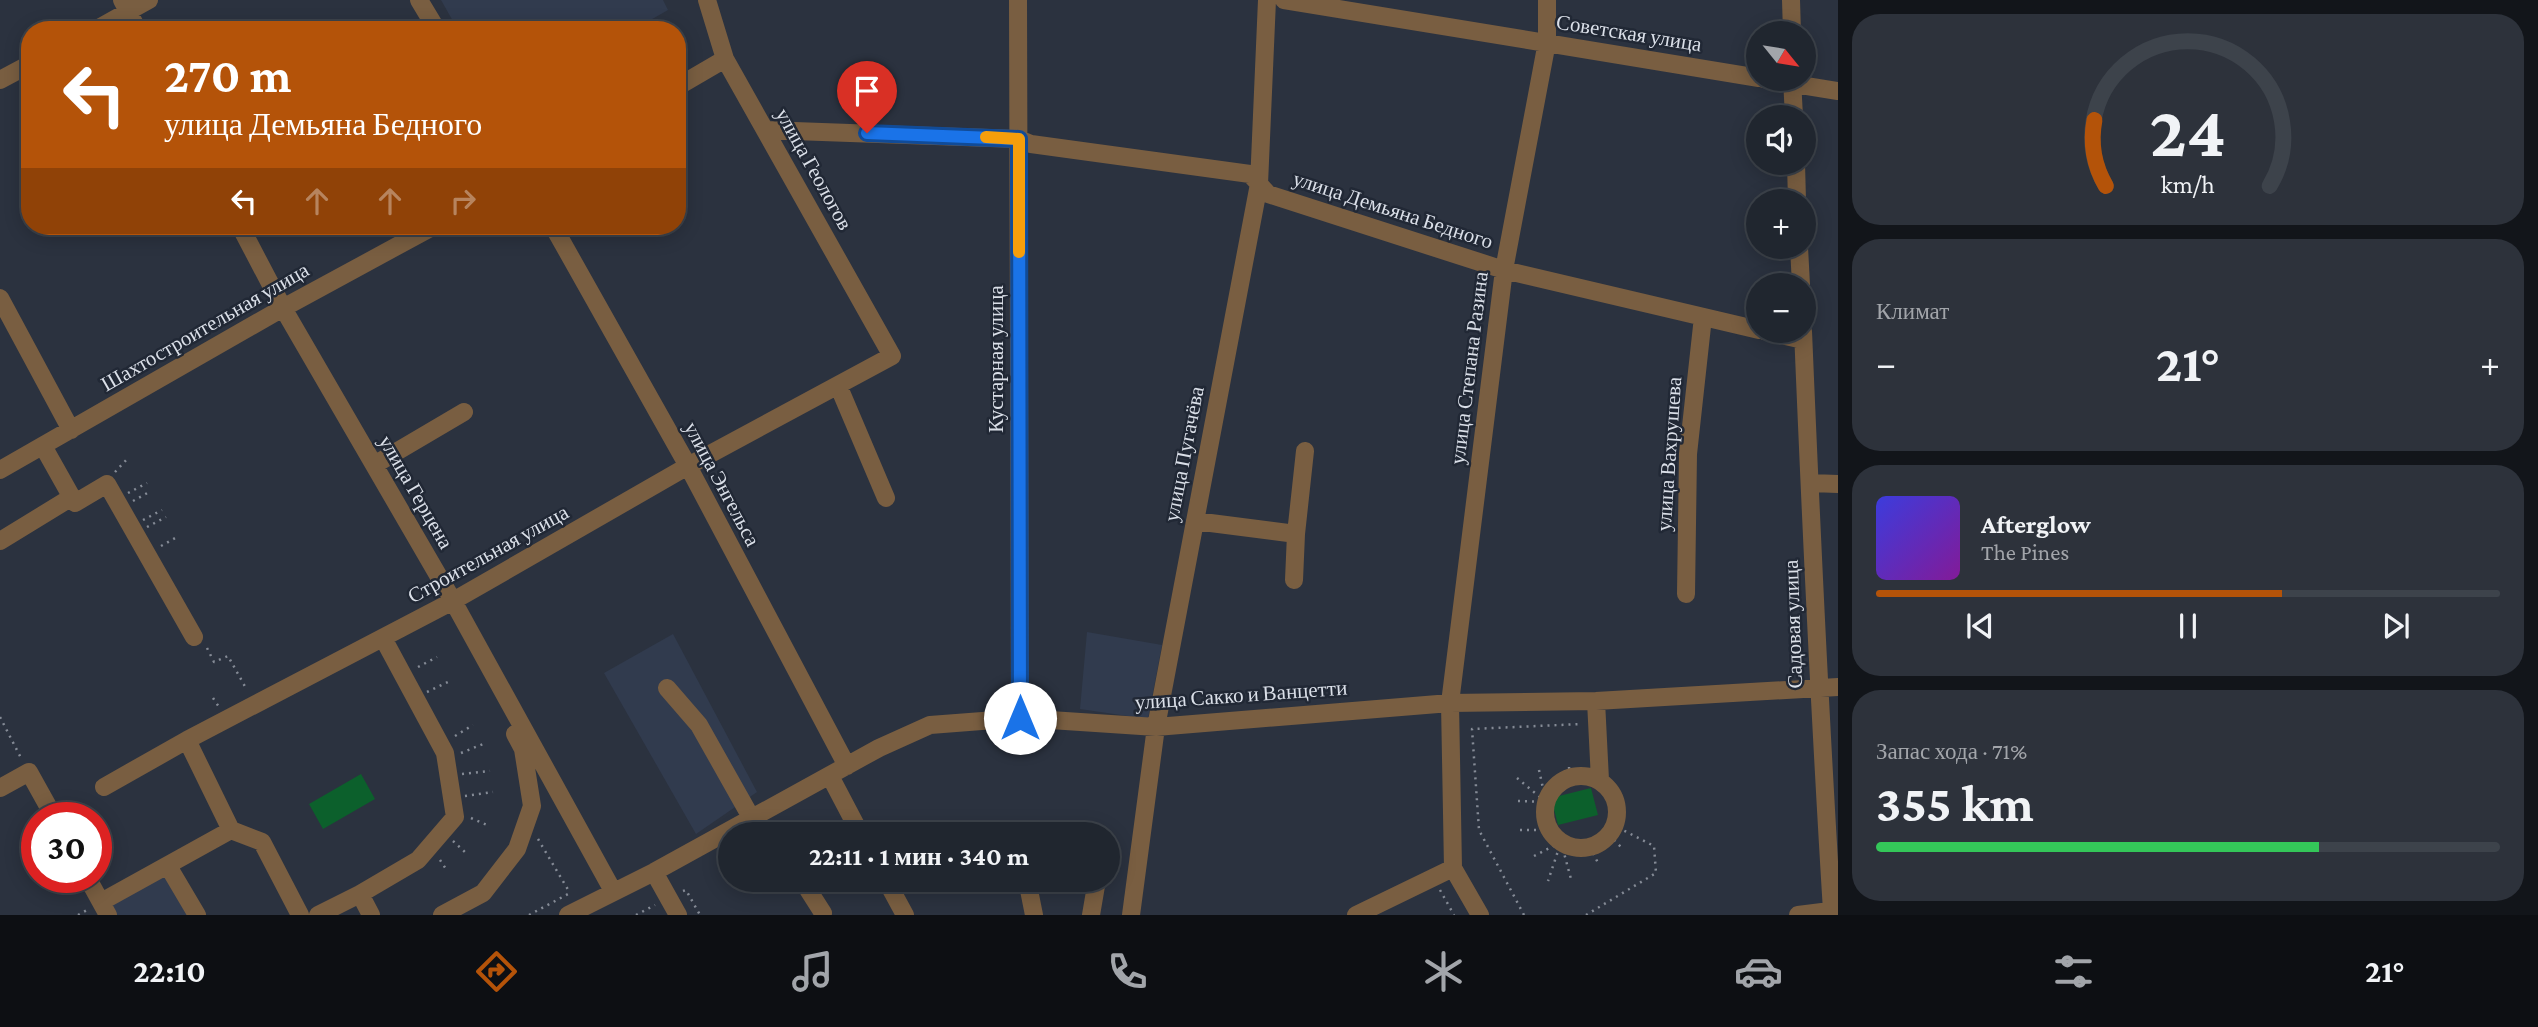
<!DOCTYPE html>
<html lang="ru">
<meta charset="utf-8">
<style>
:root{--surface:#20262f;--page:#2d323b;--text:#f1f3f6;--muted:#a2a5aa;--line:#3d434b;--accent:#b45309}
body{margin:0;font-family:"Crimson Pro",serif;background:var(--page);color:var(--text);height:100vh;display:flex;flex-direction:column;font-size:26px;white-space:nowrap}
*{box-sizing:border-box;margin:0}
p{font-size:23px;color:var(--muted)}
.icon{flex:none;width:38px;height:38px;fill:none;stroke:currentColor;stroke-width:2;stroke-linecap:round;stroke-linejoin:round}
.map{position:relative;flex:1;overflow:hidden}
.drawer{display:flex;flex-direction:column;gap:14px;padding:14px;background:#12151a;width:700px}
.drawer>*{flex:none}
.top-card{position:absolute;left:21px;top:21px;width:665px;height:214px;border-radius:28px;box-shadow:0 4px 18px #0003,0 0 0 2px var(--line);background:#b45309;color:#fff;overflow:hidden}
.needle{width:46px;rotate:120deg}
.tools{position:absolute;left:1746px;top:21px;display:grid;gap:14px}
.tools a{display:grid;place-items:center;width:70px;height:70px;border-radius:50%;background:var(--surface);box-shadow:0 4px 18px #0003,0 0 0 2px var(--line);font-size:35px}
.speed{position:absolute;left:21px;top:802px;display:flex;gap:14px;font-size:35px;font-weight:700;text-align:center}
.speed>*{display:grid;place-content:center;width:91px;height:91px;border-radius:50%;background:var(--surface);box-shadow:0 4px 18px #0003,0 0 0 2px var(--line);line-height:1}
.speed .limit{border:10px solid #d22;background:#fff;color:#111}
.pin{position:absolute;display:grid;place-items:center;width:60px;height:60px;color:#fff;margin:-72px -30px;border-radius:50% 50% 50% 0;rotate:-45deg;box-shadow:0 0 7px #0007}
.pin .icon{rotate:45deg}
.me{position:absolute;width:77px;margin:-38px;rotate:0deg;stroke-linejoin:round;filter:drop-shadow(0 0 5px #0008)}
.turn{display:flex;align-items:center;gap:24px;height:147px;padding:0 28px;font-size:32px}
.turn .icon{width:91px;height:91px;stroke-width:2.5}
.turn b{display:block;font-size:49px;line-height:60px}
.lanes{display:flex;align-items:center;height:66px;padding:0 28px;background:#0003;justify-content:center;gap:35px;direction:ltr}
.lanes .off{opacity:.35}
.big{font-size:52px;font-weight:700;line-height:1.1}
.drawer .card{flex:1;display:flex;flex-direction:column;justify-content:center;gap:10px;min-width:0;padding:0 24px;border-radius:28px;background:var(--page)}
.drawer .dial{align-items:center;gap:0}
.dial svg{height:182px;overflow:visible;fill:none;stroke:var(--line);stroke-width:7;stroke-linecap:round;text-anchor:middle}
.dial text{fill:var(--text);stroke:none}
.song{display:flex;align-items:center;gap:21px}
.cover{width:84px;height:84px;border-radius:10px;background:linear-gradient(135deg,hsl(240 70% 55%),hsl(290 70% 35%))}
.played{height:7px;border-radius:4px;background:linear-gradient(90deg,var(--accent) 65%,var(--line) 65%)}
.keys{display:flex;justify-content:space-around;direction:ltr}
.heat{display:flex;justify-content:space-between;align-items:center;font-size:38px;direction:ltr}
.charge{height:10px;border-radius:5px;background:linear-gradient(90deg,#34c759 71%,var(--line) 0)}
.trip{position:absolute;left:718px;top:822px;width:402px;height:70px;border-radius:35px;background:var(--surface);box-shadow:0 4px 18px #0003,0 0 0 2px var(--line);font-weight:700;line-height:70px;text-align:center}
.menu{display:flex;height:112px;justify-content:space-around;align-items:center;background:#0d0f13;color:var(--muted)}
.menu .icon{width:49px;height:49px}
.menu .current{color:var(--accent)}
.menu b{font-size:32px;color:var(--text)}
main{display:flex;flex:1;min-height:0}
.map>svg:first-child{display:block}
</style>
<main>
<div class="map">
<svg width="1838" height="915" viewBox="0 0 1838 915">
<rect width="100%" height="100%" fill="#2b323f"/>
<path fill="#313b4e" d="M 441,0 L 663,0 L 668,10 L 633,30 L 571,30 L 564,20 L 551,30 L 458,30 Z
M 1087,632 L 1162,645 L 1148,719 L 1080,709 Z
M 673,634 L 757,792 L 696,834 L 604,673 Z
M 171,857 L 201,915 L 111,915 L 101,895 Z"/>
<path fill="#0c602c" d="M 361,774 L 375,799 L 323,829 L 309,804 Z
M 1591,788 L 1598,815 L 1558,825 L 1551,798 Z"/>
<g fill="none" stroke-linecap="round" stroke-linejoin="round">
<path stroke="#858b96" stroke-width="2.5" stroke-dasharray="2 5" stroke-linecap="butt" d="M 115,472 L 129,457
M 128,493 L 147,483
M 133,501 L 151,491
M 143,520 L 162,510
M 147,527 L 166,517
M 161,546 L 177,537
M 207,648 L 214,662 L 228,656 L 247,690
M 418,667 L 437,657
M 427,692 L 450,681
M 213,698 L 219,707
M 0,717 L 22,760
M 455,736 L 473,725
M 461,753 L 483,744
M 1569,767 L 1570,777
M 1539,770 L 1546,802
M 462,774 L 490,771
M 1517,778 L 1546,802
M 465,796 L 493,792
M 1518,801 L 1546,802
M 471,818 L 487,825
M 27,827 L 37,821
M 1520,830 L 1549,830
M 1609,835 L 1623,849
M 538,839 L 570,893
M 453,841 L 466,853
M 1561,842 L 1571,879
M 1590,847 L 1598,863
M 1534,856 L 1561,842 L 1548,881
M 440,860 L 446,869
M 60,886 L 73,879
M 1440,890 L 1454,915
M 683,891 L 686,890 L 700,915
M 78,915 L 87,910
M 529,915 L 570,893
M 636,915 L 655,905
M 1524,915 L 1479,830 L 1472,729 L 1581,724
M 1586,915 L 1656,873 L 1654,846 L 1615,826"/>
<path stroke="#795e41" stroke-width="18" d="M 122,0 L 138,30
M 419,0 L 437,30
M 1018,0 L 1020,718
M 1284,0 L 1759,78
M 1791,0 L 1792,33
M 95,30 L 149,0
M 1764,79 L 1838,91
M 1792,79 L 1794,117
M 0,80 L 30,64
M 677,87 L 725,59
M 766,130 L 1019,139 L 1031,144 L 1250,174 L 1268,194 L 1504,270 L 1759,330
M 1796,163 L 1797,201
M 240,226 L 283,308 L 453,601 L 613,891
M 553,226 L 688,466 L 847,766
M 1799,247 L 1801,285
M 0,298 L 71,430
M 1764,331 L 1803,340
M 1803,331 C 1811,524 1820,718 1832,911 L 1829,915
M 838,385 L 886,498
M 43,446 L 75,503 L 107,484 L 194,637
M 374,465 L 464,412
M 0,470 L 283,308 L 434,226
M 1811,483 L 1838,484
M 1195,521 L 1296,534
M 0,541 L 72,497
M 1294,580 L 1296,534 L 1305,451
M 1686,594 L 1688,454 L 1703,317
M 667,688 L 699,725 L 761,835
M 1596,701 L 1600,780
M 187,740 L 231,830
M1545 812a36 36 0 1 1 72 0a36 36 0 1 1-72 0Z
M 830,776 L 861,835
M 104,787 L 187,740 L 453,601 L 688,466 L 892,356 L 725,59 L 707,0
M 0,788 L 29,772 L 54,817
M 168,866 L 197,915
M 654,872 L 678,915
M 87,877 L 108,915
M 796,880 L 807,888 L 823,913
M 886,880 L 905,915
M 1027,880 L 1034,915
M 101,902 L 231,830 L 262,842 L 300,915
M 318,915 L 360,894
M 371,915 L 360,894 L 418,860 L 455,817 L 445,753 L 383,638
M 442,915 L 483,893 L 517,849 L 532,806 L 523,749 L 515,734
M 568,915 L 654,872 L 879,748 L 930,725 L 1020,718 L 1156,727 L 1450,703 L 1596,701 L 1838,687
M 1091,915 L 1097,880
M 1131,915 L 1156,727 L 1259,184 L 1267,0
M 1356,915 L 1453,868
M 1480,915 L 1453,868 L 1450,703 L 1504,270 L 1547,42 L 1547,0
M 1798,915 L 1838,910"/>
</g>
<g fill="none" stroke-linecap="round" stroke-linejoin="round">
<defs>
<path id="route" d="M 867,133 L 1019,139 L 1020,718"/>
</defs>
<use href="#route" stroke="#114b97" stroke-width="18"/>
<use href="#route" stroke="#1a73e8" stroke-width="12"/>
<path stroke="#f59e0b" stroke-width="12" d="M 986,137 L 1019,139 L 1019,252"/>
</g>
<g text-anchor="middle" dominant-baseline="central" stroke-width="5" stroke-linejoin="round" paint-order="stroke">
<g font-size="21" fill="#dadfe8" stroke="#212835">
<text transform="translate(1629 33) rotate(9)">Советская улица</text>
<text transform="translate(814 169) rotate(61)">улица Геологов</text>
<text transform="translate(1393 210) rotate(18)">улица Демьяна Бедного</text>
<text transform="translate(205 327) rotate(-30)">Шахтостроительная улица</text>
<text transform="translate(996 359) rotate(-90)">Кустарная улица</text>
<text transform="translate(1469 368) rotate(-83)">улица Степана Разина</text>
<text transform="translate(1184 454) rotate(-79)">улица Пугачёва</text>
<text transform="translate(1669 454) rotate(-86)">улица Вахрушева</text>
<text transform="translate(722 484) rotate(62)">улица Энгельса</text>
<text transform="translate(416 492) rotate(60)">улица Герцена</text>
<text transform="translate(488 554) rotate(-29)">Строительная улица</text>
<text transform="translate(1793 624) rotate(-92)">Садовая улица</text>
<text transform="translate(1241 695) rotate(-4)">улица Сакко и Ванцетти</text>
</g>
</g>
</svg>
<div class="tools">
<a><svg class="needle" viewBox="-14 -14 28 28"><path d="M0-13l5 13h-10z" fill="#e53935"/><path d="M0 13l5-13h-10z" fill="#a2a5aa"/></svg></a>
<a><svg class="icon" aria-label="sound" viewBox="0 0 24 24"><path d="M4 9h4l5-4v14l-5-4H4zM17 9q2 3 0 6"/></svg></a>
<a>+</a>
<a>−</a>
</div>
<div class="speed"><div class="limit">30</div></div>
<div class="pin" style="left:867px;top:133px;background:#d93025"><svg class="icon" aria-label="arrive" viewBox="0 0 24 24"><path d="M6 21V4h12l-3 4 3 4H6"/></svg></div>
<svg class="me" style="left:1020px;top:718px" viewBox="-20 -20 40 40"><circle r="19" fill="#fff"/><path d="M0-13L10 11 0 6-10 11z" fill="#1a73e8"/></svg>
<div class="trip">22:11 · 1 мин · 340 m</div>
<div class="top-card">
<div class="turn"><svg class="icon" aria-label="left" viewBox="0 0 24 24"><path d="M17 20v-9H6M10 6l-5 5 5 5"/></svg><div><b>270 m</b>улица Демьяна Бедного</div></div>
<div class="lanes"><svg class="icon" aria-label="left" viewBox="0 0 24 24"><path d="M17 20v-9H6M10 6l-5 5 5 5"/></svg><svg class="icon off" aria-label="ahead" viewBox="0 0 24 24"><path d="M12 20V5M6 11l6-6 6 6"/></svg><svg class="icon off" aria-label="ahead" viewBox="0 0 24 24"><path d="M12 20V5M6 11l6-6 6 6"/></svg><svg class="icon off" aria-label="right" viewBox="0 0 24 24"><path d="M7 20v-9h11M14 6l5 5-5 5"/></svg></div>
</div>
</div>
<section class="drawer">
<div class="card dial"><svg viewBox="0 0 100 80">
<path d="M14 69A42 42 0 1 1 86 69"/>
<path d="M14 69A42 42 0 0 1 9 40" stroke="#b45309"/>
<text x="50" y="56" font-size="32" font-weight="700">24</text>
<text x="50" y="72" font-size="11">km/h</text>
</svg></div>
<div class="card"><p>Климат</p>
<div class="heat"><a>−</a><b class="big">21°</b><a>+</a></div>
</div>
<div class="card">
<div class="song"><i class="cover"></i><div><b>Afterglow</b><p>The Pines</p></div></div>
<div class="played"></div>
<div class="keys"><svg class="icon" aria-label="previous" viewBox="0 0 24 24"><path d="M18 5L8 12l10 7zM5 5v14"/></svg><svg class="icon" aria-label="pause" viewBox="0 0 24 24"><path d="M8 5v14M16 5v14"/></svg><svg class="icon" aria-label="next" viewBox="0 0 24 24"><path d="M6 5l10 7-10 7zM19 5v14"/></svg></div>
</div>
<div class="card"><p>Запас хода · 71%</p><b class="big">355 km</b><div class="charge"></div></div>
</section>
</main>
<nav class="menu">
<b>22:10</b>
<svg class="icon current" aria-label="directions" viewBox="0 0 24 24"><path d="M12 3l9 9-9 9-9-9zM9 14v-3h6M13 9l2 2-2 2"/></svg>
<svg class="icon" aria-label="music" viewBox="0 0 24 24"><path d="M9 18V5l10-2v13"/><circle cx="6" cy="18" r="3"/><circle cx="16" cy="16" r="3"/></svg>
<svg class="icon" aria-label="phone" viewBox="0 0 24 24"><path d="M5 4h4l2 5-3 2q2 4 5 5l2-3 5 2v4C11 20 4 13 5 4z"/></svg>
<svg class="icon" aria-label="climate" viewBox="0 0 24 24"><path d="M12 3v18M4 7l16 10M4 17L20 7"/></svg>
<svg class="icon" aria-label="car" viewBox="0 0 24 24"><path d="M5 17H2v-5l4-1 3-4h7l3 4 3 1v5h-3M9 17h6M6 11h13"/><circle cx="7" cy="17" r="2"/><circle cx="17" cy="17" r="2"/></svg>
<svg class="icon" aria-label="filters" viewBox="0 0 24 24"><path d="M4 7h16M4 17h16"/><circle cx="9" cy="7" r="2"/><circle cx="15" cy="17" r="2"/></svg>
<b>21°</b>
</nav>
